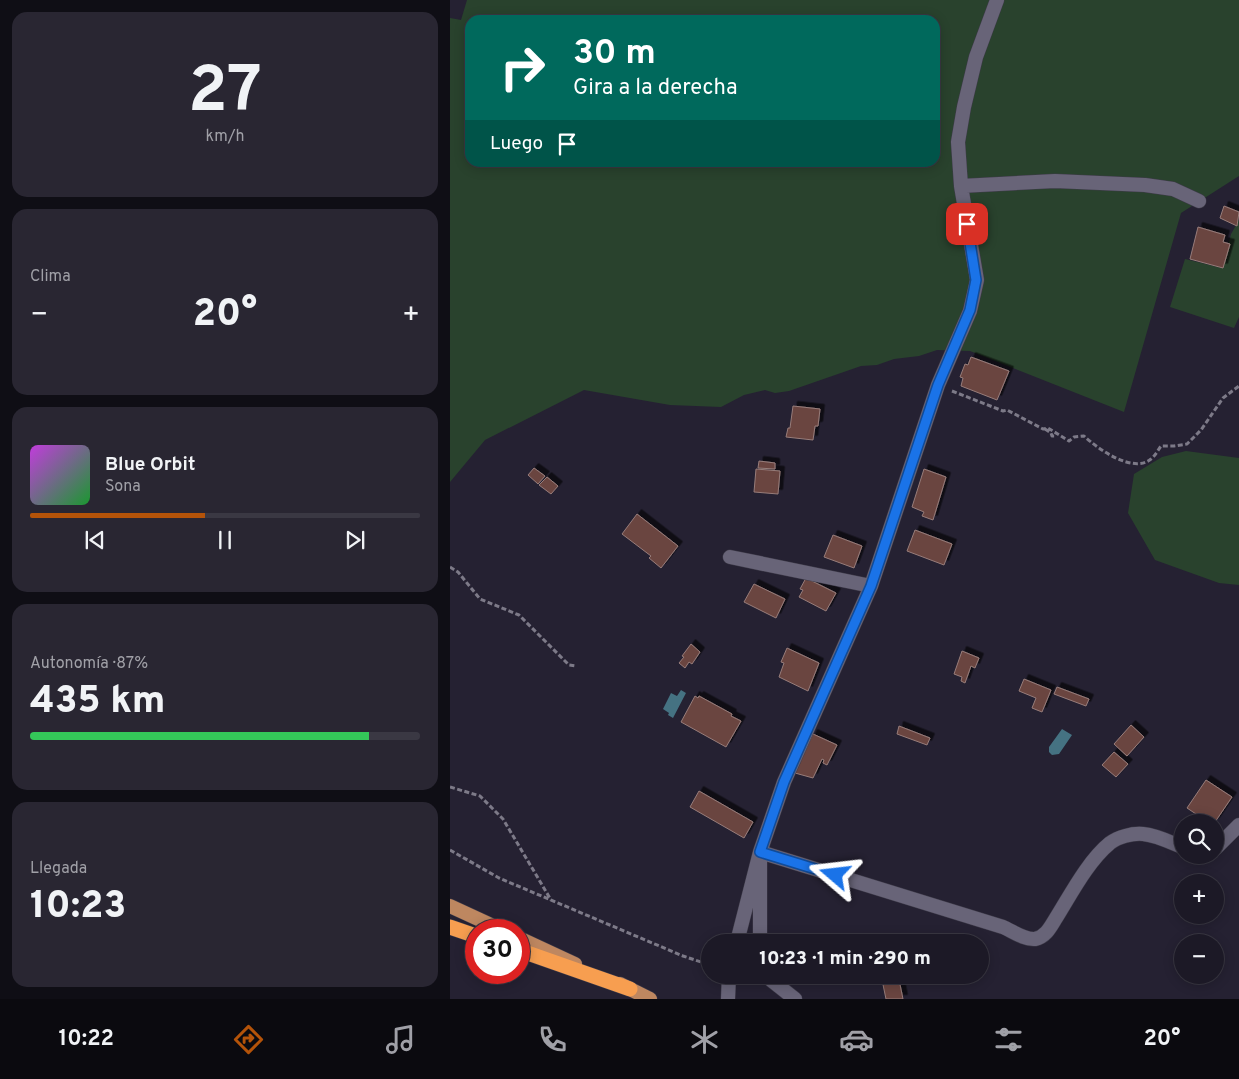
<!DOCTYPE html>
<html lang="es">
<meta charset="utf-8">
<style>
:root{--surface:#1c1926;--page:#292632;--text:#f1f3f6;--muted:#a0a0a7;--line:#3a3843;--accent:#b45309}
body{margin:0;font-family:Overpass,sans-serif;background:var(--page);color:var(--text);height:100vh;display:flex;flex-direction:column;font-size:19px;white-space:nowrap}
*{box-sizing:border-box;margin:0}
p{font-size:16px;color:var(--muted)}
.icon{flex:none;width:28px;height:28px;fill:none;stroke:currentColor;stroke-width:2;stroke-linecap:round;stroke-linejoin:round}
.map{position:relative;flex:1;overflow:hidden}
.panel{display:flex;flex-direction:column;gap:12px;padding:12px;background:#0f0e15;width:450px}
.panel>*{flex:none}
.banner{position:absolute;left:15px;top:15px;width:475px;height:152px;border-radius:15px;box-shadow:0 2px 12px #0003,0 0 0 1px var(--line);background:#00695c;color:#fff;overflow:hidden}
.tools{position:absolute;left:724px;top:814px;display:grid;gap:10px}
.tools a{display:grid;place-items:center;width:50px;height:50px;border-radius:50%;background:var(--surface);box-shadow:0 2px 12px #0003,0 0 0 1px var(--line);font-size:25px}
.speed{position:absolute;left:15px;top:919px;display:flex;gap:10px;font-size:25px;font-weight:700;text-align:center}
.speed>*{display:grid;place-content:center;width:65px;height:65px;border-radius:50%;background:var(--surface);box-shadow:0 2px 12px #0003,0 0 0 1px var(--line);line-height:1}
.speed .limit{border:8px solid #d22;background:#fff;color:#111}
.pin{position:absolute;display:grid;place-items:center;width:42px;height:42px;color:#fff;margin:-21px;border-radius:10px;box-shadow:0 2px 8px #0006}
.me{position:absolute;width:55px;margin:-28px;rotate:287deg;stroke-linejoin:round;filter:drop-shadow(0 0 4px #0008)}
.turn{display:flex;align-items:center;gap:18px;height:105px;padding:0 25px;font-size:22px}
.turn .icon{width:65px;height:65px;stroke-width:2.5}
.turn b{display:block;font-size:35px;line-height:42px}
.then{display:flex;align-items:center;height:48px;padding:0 25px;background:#0003;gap:10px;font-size:19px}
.big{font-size:38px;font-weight:800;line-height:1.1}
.panel .widget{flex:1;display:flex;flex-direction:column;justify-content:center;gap:8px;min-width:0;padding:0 18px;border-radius:15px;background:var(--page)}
.panel .dial{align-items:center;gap:0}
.dial b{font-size:65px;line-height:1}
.song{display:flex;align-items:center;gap:15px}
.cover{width:60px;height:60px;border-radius:8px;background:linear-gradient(135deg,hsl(290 70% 55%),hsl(130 70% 35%))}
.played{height:5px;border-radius:2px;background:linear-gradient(90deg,var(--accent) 45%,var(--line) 45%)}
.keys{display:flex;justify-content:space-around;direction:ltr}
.heat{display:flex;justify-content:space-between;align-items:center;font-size:28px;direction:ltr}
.charge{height:8px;border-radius:4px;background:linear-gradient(90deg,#34c759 87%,var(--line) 0)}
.trip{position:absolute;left:251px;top:934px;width:288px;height:50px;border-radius:25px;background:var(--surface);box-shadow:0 2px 12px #0003,0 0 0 1px var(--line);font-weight:800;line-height:50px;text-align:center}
.menu{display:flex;height:80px;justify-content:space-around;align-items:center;background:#0b0a0f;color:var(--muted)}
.menu .icon{width:35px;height:35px}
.menu .selected{color:var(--accent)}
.menu b{font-size:22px;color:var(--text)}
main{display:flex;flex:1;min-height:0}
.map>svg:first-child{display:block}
</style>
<main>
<section class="panel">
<div class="widget dial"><b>27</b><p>km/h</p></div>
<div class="widget"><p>Clima</p>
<div class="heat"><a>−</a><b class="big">20°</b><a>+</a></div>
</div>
<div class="widget">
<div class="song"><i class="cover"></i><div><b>Blue Orbit</b><p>Sona</p></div></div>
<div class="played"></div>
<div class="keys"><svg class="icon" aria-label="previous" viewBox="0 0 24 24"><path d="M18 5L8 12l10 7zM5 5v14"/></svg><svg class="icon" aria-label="pause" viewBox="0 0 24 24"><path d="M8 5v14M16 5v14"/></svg><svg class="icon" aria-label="next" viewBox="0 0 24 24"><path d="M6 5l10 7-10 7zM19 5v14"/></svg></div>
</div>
<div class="widget"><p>Autonomía · 87%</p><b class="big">435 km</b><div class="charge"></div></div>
<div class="widget"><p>Llegada</p><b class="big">10:23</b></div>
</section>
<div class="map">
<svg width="789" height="999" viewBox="0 0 789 999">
<defs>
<filter id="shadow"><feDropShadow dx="4.5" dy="-4.5" stdDeviation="0" flood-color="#0009"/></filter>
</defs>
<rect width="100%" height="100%" fill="#252132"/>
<path fill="#29422d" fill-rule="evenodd" d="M 17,0 L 789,0 L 789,176 L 731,213 L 674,412 L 520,351 L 487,350 L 469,356 L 444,359 L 427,365 L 411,366 L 339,391 L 325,393 L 315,390 L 294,395 L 271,407 L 220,405 L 134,390 L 35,440 L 0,482 L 0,18 L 11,20 ZM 20,20 L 485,20 L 485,162 L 20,162 Z
M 789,220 L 789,317 L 784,328 L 720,307 L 735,259 L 772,268 L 781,234 Z
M 736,451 L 789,458 L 789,585 L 769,583 L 705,560 L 678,513 L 684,474 L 712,457 Z"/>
<path fill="#457282" d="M 231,690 L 236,693 L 223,718 L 218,715 L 219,713 L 213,709 L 221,693 L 227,696 Z
M 612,729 L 622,735 L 609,754 L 602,755 L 599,752 L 599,747 Z"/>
<path fill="#6b4440" stroke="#977d7a" filter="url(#shadow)" d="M 774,206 L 789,212 L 787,226 L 770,218 Z
M 748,227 L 775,235 L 773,242 L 780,244 L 773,268 L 740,259 Z
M 521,357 L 559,371 L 547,400 L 511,386 L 513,378 L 510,377 L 515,364 L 518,365 Z
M 343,406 L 370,409 L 368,426 L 365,426 L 363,440 L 336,437 L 338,428 L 340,428 Z
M 309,461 L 325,463 L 325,469 L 308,468 Z
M 84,468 L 95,476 L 88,484 L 78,475 Z
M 306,469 L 330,471 L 328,494 L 304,492 Z
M 474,469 L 496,477 L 483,520 L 472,516 L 474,512 L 462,507 Z
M 97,477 L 108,486 L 101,494 L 89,485 Z
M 187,514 L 228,546 L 211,568 L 199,558 L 201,556 L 172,534 Z
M 465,530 L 502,544 L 494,565 L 457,551 Z
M 383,535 L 412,546 L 404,568 L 374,557 Z
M 356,578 L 386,593 L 376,611 L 349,597 L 353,590 L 350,589 Z
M 304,584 L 335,599 L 326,618 L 294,602 Z
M 241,644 L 250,652 L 242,664 L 239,662 L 235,668 L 229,663 L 234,657 L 232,656 Z
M 337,648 L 369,663 L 358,691 L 329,677 L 334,663 L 331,662 Z
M 512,651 L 529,658 L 525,668 L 521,666 L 515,683 L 511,681 L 512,677 L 504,674 Z
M 574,679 L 601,690 L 592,712 L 582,708 L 586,698 L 569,691 Z
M 607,687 L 639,699 L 636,706 L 604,694 Z
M 245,696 L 248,698 L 249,696 L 282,714 L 281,716 L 291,721 L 276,747 L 231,722 Z
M 681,725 L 694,737 L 677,756 L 664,744 Z
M 449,726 L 480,738 L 477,745 L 447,734 Z
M 363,734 L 387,745 L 377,765 L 373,763 L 374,760 L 372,759 L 363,778 L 345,773 Z
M 664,752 L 678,764 L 666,777 L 652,765 Z
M 756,780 L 782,797 L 765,822 L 758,822 L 737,808 Z
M 249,791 L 303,822 L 294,838 L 240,807 Z
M 431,975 L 448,975 L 453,999 L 436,999 Z"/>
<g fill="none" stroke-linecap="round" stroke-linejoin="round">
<defs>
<path id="minor" d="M 511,186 L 605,181 L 695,185 L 723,189 L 749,201
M 280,557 L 421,586
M 765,849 L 789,825
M 287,942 L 310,852 L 334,782 L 421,586 L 488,385 L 520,311 L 527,280 L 511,186 L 508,142 L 514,107 L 526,57 L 547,0
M 310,942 L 310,852 L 553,927 C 562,931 575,940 585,939 C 596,937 601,926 606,918 C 621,894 638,861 660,843 C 668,837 682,833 693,834 C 706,835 720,842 732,847
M 319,975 L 321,980 L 345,999
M 278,999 L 279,975"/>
<path id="primary" d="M 0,906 L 52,930
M 69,938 L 125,964
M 170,984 L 200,999"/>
<path id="motorway" d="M 0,927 L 26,936
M 69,950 L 180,989"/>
</defs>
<use href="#minor" stroke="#3e3b49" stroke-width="15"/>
<use href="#primary" stroke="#3e3b49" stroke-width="15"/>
<use href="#motorway" stroke="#3e3b49" stroke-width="16"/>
<path stroke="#7d7a88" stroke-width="3" stroke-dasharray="5 2.5" stroke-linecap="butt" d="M 502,391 L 553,411 L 557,410 L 593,429 L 598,428 L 619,441 L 624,437 L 634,436 C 648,449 683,474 701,459 C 705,456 708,450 711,446 L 724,446 L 737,444 L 751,430 L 773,398 L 789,386
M 595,429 L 601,433 L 602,436 L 605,436 L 607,433
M 0,567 L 8,572 L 30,599 L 69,615 L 119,665 L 126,666
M 0,787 L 30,796 L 53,819 L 101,900
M 0,850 L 49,878 L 233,956 L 260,965"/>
<use href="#minor" stroke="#686478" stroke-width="14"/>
<use href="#primary" stroke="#be8760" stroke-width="14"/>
<use href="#motorway" stroke="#f79e50" stroke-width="15"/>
</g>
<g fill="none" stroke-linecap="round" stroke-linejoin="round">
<defs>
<path id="route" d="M 385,875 L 310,852 L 334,782 L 421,586 L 488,385 L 520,310 L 526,280 L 517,224"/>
</defs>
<use href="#route" stroke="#114b97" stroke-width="12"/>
<use href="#route" stroke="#1a73e8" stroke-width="9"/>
</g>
</svg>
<div class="tools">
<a><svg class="icon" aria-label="search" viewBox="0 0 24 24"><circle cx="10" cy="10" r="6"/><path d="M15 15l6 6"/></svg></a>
<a>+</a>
<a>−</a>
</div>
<div class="speed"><div class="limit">30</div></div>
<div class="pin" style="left:517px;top:224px;background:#d93025"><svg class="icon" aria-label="arrive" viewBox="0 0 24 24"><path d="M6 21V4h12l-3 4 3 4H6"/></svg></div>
<svg class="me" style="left:385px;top:875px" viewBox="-20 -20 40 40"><path d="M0-17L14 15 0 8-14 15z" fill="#1a73e8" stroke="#fff" stroke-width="4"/></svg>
<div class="trip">10:23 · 1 min · 290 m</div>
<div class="banner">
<div class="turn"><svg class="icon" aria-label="right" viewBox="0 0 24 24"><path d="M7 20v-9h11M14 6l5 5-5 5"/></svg><div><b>30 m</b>Gira a la derecha</div></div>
<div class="then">Luego<svg class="icon" aria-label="arrive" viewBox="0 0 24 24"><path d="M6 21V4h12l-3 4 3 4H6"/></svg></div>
</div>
</div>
</main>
<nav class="menu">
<b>10:22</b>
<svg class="icon selected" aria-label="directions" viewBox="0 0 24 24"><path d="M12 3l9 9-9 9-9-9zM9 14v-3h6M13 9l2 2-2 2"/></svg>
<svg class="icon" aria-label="music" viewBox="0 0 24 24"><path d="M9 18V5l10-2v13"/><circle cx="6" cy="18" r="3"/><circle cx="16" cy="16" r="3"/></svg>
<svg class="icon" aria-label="phone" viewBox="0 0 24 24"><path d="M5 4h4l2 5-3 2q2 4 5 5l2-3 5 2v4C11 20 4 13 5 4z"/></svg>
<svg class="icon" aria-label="climate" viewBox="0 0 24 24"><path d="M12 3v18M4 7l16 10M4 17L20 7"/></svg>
<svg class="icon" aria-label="car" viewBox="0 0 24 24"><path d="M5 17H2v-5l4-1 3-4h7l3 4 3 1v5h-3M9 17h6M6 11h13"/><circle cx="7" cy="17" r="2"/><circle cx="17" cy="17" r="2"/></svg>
<svg class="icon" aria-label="filters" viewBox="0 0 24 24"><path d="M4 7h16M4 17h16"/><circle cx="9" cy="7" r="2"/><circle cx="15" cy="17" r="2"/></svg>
<b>20°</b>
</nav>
